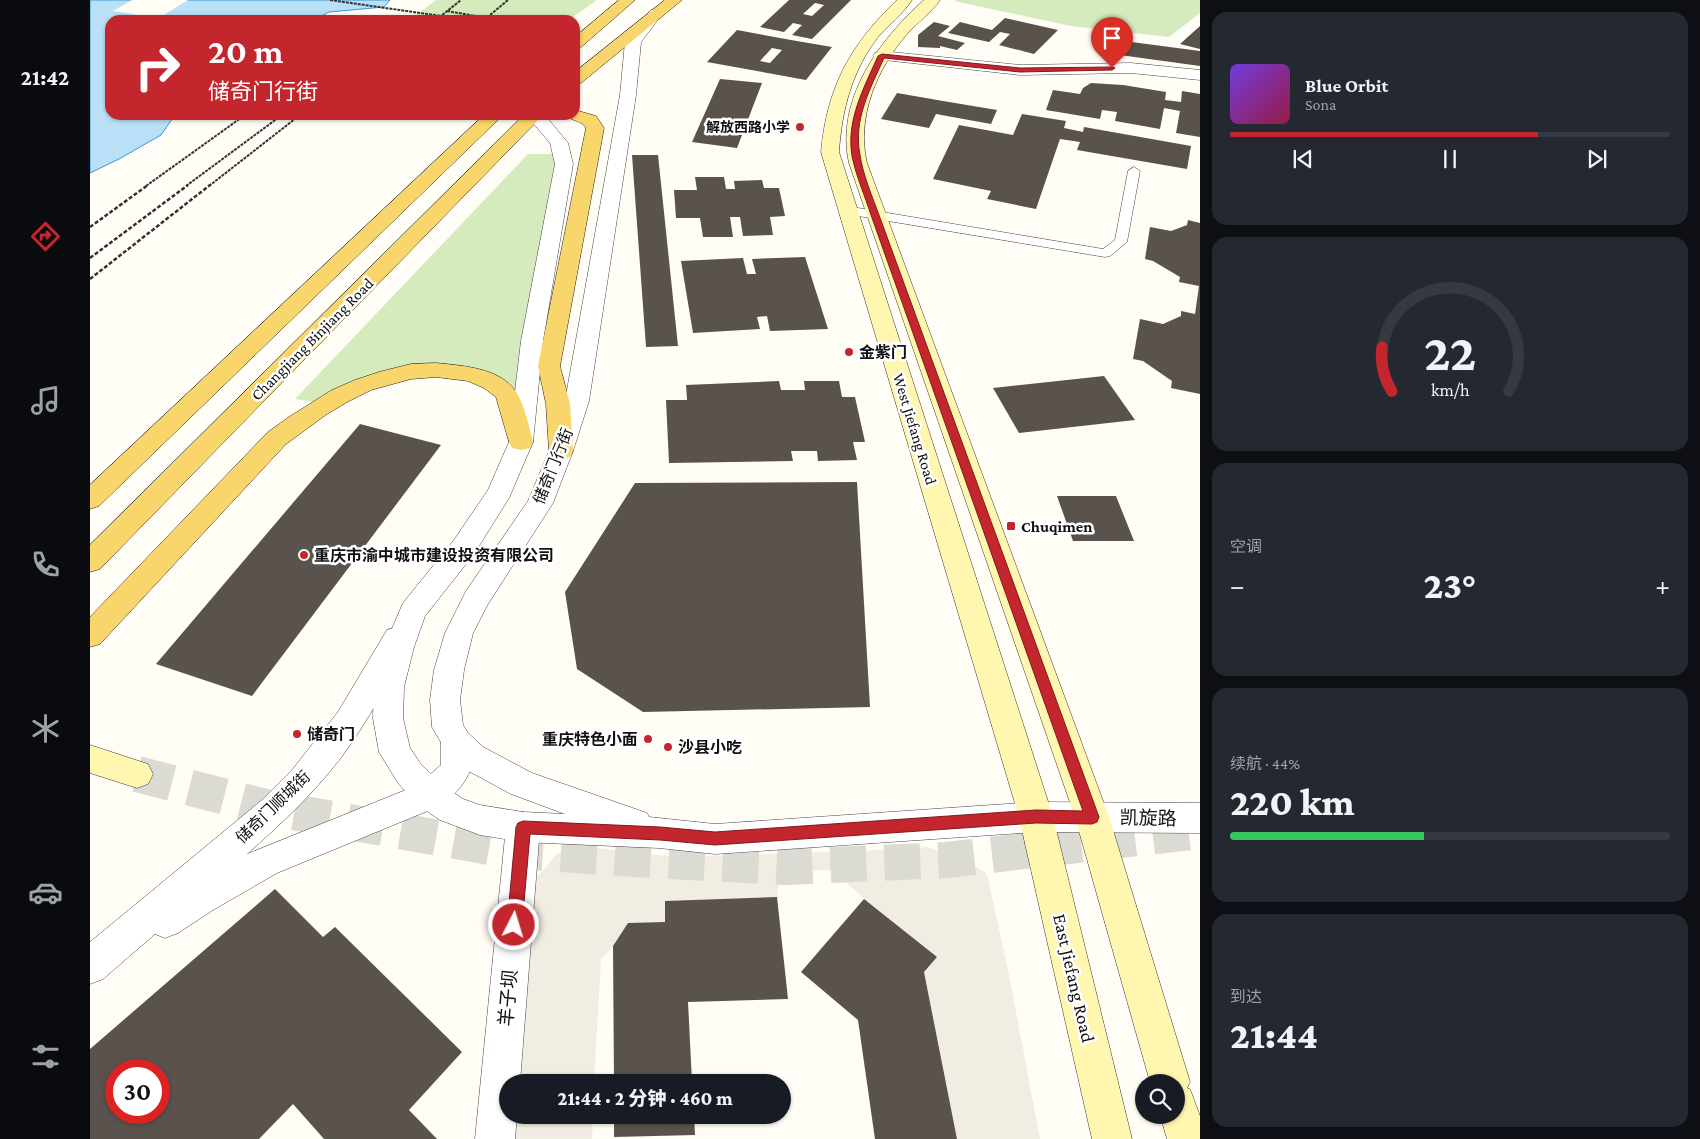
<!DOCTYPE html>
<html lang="zh">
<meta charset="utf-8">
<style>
:root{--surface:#171b24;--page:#242831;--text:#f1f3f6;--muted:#9ea1a6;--line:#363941;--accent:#c4262e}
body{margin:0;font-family:"Crimson Pro","Noto Sans SC",serif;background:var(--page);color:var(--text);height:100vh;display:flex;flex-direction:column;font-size:19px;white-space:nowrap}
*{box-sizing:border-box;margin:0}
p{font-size:16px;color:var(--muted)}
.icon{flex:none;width:28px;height:28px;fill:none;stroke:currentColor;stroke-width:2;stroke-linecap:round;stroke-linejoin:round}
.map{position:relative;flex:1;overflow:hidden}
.details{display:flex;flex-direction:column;gap:12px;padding:12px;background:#0d0f14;width:500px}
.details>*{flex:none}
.banner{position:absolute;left:15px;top:15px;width:475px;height:105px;border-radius:15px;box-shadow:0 1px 4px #0004;background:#c4262e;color:#fff;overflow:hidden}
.tools{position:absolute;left:1045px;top:1074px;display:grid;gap:10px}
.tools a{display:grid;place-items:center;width:50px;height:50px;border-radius:50%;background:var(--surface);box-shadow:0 1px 4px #0004;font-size:25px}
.speed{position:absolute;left:15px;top:1059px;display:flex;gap:10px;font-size:25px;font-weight:700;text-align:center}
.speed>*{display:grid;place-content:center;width:65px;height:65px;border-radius:50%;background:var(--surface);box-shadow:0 1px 4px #0004;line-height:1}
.speed .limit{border:8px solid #d22;background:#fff;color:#111}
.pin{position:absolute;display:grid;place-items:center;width:42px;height:42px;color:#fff;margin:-51px -21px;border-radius:50% 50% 50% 0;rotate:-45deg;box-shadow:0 0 5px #0007}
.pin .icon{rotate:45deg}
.me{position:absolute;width:55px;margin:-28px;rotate:5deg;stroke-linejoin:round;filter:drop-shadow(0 0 4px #0008)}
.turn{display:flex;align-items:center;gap:18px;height:105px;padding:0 20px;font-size:22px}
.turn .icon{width:65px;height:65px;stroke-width:2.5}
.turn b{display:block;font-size:35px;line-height:42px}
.big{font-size:38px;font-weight:800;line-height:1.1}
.details .card{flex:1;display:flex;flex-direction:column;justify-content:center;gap:8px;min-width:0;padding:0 18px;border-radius:15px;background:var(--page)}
.details .dial{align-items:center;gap:0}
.dial svg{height:130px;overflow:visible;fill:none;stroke:var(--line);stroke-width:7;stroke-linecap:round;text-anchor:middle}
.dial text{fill:var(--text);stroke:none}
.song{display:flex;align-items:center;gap:15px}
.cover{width:60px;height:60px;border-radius:8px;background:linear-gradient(135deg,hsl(260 70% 55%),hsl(340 70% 35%))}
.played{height:5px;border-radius:2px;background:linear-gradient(90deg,var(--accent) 70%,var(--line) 70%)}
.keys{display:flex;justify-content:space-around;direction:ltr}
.heat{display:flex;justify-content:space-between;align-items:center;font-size:28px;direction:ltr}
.charge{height:8px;border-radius:4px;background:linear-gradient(90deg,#34c759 44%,var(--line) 0)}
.trip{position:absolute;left:409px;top:1074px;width:292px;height:50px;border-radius:25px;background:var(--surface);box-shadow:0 1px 4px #0004;font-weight:800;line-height:50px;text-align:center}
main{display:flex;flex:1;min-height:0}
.menu{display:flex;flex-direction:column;width:90px;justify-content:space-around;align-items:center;background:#090b0e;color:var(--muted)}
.menu .icon{width:35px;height:35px}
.menu .selected{color:var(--accent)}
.menu b{font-size:22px;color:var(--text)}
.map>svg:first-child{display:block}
</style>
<main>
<nav class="menu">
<b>21:42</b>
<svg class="icon selected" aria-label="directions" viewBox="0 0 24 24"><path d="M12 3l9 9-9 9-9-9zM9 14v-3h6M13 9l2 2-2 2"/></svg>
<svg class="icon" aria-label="music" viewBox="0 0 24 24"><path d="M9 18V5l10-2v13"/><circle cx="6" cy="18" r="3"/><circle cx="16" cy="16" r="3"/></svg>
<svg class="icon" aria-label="phone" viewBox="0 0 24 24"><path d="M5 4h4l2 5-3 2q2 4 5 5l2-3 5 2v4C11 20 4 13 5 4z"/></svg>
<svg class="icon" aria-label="climate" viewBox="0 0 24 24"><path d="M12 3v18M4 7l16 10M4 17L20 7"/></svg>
<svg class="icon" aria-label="car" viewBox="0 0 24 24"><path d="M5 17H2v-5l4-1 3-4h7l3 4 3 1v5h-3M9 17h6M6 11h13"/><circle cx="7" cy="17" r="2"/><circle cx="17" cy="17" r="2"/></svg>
<svg class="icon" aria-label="filters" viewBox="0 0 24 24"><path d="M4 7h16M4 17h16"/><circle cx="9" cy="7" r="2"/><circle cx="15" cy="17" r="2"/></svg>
</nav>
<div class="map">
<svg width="1110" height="1139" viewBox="0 0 1110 1139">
<rect width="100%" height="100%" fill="#fffdf5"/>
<path fill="#d5ebbd" d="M 346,0 L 507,0 L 479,20 L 320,20 Z
M 866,0 L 1110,0 L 1110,13 L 1079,37 L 981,26 L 864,1 Z
M 438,154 L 463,154 L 465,165 L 430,391 L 420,392 L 362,366 L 229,403 L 205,399 Z"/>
<path fill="#f1ede2" d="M 481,845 L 585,857 L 769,851 L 836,847 L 875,859 L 897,874 L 919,975 L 950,1139 L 867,1139 L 834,972 L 847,957 L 774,899 L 743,870 L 691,871 L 687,897 L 575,901 L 575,922 L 538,923 L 523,946 L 511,959 L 504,1082 L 423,1082 L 439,941 L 444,881 L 466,855 Z
M 419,1115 L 503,1115 L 502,1139 L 416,1139 Z"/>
<path fill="#b9e0f7" stroke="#3f96cf" d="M 0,0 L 300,0 L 294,7 L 239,12 L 224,20 L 20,20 L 20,115 L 85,115 L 71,135 L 29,159 L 0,173 Z"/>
<path fill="#fffdf5" d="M 42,0 L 98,0 L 69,18 L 23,11 Z"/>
<path fill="#5a524d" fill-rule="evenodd" d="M 699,0 L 761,0 L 722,39 L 702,35 L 712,25 L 703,23 L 694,32 L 670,27 ZM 725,3 L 734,5 L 722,16 L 713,14 Z
M 915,18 L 968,30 L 944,54 L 909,45 L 920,34 L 910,32 L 899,42 L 858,33 L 870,22 L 902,30 Z
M 844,22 L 860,26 L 848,36 L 875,43 L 867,50 L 850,46 L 850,48 L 828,47 L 828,35 Z
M 1110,26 L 1110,49 L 1090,44 Z
M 647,30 L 701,40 L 742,47 L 716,80 L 617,62 ZM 682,48 L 692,50 L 680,63 L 670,61 Z
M 1011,38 L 1110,51 L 1110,66 L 1008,52 Z
M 630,79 L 672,83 L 647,148 L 602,142 Z
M 1001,83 L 1033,85 L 1076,92 L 1075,100 L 1091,102 L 1092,91 L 1110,94 L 1110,137 L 1086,133 L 1090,111 L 1074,108 L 1070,129 L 1025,121 L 1027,112 L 1012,110 L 1010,119 L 956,110 L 963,90 L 990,94 L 993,88 Z
M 807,93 L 853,101 L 907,110 L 901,124 L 846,114 L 839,128 L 791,119 Z
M 932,114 L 976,121 L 974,128 L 993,132 L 994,127 L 1101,146 L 1097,169 L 987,150 L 990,142 L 970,139 L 946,209 L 897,199 L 901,191 L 843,179 L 869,125 L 923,135 Z
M 542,155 L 568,155 L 588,346 L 556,347 Z
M 605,177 L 634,177 L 636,189 L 645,189 L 644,181 L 672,180 L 674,188 L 689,188 L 695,216 L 680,217 L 683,235 L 653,236 L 650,217 L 640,217 L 643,237 L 613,237 L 610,218 L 586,218 L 584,190 L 607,190 Z
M 1098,220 L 1110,223 L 1110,394 L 1081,388 L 1082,381 L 1053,361 L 1043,359 L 1050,319 L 1073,324 L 1091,316 L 1091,311 L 1105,314 L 1109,286 L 1089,282 L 1090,277 L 1063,261 L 1055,259 L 1060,227 L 1081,231 L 1097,225 Z
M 715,257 L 738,329 L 680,331 L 677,316 L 667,317 L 670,329 L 603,333 L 591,261 L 653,258 L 657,274 L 666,274 L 662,259 Z
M 1014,376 L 1045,420 L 929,433 L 903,388 Z
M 689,381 L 691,390 L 715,390 L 714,381 L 749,381 L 752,397 L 765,397 L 775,442 L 763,442 L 767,460 L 728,461 L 727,451 L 701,451 L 703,461 L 579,463 L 576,400 L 597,400 L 596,385 Z
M 270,424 L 351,445 L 162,696 L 66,664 Z
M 767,482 L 780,707 L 553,712 L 487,669 L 475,592 L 545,483 Z
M 967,496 L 1026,496 L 1044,541 L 983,541 Z
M 185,889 L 233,937 L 245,927 L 372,1052 L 319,1110 L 347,1139 L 234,1139 L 203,1104 L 169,1139 L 0,1139 L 0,1049 ZM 26,1070 L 69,1070 L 69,1112 L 26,1112 Z
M 687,897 L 698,999 L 598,1002 L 602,1082 L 524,1082 L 523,946 L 538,923 L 575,922 L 575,901 Z
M 774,899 L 847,957 L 834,972 L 867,1139 L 785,1139 L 768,1020 L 711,972 Z
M 524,1115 L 604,1115 L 605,1135 L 524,1137 Z"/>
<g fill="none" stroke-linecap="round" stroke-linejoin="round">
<path stroke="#dbdad3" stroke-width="36" stroke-dasharray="36 18" stroke-linecap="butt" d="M 47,774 L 175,807 L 422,851 L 561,860 L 697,867 L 856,860 L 1110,831"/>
<defs>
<path id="service" d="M 1044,167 L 1050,171 L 1037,242 L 1020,256 L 1015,257 L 756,214 L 750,210 L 756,206 L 1013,249 L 1025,240 L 1038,171 Z"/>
<path id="minor" d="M 791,51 L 930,65 L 1041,63 L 1110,70 L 1110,80 L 1041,73 L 930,75 L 785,59 L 783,56 L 785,53 Z
M 307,627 L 317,630 L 322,638 C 300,679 278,722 250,759 C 222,795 190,825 157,854 L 328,785 L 351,765 L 351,742 L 356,733 L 367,729 L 378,733 C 392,762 375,787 352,805 L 187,873 L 123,910 L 88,933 L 75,938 L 65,934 L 13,979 L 0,984 L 0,942 L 172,800 L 202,770 L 248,712 L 297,630 Z
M 433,812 L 445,816 L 450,827 L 430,1082 L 418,1082 L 418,1115 L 427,1115 L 425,1139 L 385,1139 L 416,827 L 421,816 Z"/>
<path id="tertiary" d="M 566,9 L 571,10 L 573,13 L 551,42 L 546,95 L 499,401 L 483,451 L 463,503 L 398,604 L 383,633 L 374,670 L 370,700 L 373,725 L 378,733 L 393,747 L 442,773 L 557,813 L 559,817 L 625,824 L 946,802 L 1110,803 L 1110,833 L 946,832 L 625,854 L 569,848 L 433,842 L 390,835 L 350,820 L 328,805 L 308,783 L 289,752 L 283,718 L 284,687 L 294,647 L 313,603 L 364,540 L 398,490 L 419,442 L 431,341 L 465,164 L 460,143 L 436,115 L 455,115 L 478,143 L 483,164 L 453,341 L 443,442 L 419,498 L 384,554 L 335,616 L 324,647 L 314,687 L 313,718 L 320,748 L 330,763 L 352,785 L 373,799 L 390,805 L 433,812 L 475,814 L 421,794 L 371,767 L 356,751 L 342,727 L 340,700 L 344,670 L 355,633 L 376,591 L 438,501 L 459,451 L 475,401 L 530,95 L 535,42 L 561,10 Z"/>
<path id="secondary" d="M 807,0 L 822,0 C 813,14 799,24 788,37 C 762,71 752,109 749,152 L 963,817 L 1042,1139 L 1002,1139 L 929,817 L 731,152 C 737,87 760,45 807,0 Z
M 834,0 L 850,0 C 842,12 828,22 818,33 C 787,68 766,117 777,163 L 1019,817 L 1100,1082 L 1097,1088 L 1100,1089 L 1110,1116 L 1110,1139 L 1077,1139 L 1070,1115 L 1086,1115 L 1086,1082 L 1060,1082 L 985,817 L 759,163 C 745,100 789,40 834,0 Z
M 0,745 L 58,764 L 63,774 L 58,784 L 47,788 L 0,773 Z"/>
<path id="primary" d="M 529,0 L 545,0 L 490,48 L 485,50 L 485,37 Z
M 575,0 L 592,0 L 491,83 L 485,85 L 485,72 Z
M 485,110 L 506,116 L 514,128 L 470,366 L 480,404 L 483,451 L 480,457 L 471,459 L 462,457 L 459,451 L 456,404 L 448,366 L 496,128 C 492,120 482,122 476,115 L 485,115 Z
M 394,115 L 413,115 L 9,506 L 0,509 L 0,485 Z
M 434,115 L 453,115 L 10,569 L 0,572 L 0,545 Z
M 346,363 C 375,366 415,368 429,397 C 436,411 439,427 443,442 L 440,448 L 431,450 L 422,448 L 419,442 L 406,397 L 394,388 L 378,381 L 346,377 L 321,379 L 281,390 L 259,401 L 237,414 L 196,444 L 10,644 L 0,647 L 0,617 L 178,432 L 199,417 L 242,390 L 265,380 L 289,372 L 321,364 Z"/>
</defs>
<use href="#service" stroke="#444" stroke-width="1"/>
<use href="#minor" stroke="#444" stroke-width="1"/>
<use href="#tertiary" stroke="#444" stroke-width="1"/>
<use href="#secondary" stroke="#333" stroke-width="1"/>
<use href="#primary" stroke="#222" stroke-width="1"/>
<path stroke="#333" stroke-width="2" stroke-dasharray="3 1" stroke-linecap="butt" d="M 240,0 L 351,16
M 357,11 L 397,18
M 346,20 L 371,0
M 394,20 L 418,0
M 56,186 L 155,115
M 96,186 L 192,115
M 119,186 L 210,115"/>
<path stroke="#333" stroke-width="2.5" stroke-dasharray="4 2" stroke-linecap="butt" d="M 0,227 L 58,185
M 0,258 L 98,185
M 0,279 L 120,185"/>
<use href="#service" fill="#fff" fill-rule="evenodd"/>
<use href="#minor" fill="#fff" fill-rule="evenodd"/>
<use href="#tertiary" fill="#fff" fill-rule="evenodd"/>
<use href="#secondary" fill="#fff6b0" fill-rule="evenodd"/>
<use href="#primary" fill="#f9d66b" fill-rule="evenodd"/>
</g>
<path fill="#c4262e" stroke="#7f191e" d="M 792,54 L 930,68 L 1022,67 L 1025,68 L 1022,70 L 930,72 L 794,58 C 780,89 763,120 770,155 C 773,175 782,196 789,215 L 1009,817 L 1007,822 L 1002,824 L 946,823 L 625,845 L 570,840 L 440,834 L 432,925 L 430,930 L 424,932 L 419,930 L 417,925 L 426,827 L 428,823 L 433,821 L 570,827 L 625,832 L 946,810 L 993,811 L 781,215 C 775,196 766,176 762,156 C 756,120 774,88 788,56 Z"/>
<g fill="#c4262e" stroke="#fff" stroke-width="2">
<circle cx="710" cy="127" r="5"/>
<circle cx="759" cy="352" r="5"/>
<rect x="916" y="521" width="10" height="10" rx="2.5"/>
<circle cx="214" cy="555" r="5"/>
<circle cx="207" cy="734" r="5"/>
<circle cx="558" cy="739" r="5"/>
<circle cx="578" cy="747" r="5"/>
</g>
<g text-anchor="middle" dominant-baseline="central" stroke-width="5" stroke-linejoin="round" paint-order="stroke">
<g font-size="14" font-weight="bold" fill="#111" stroke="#fff" text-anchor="end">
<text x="700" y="127">解放西路小学</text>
</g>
<g font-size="16" fill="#111" stroke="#fff">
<text transform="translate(222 339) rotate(-45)">Changjiang Binjiang Road</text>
<text transform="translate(825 429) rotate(73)">West Jiefang Road</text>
<text transform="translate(463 466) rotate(-68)">储奇门行街</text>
<text transform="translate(183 807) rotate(-44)">储奇门顺城街</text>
</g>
<g font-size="16" font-weight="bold" fill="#111" stroke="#fff" text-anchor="start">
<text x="769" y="352">金紫门</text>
<text x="931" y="526">Chuqimen</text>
<text x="224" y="555">重庆市渝中城市建设投资有限公司</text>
<text x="217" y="734">储奇门</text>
<text x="548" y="739" text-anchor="end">重庆特色小面</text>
<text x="588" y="747">沙县小吃</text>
</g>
<g font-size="19" fill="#111" stroke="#fff">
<text transform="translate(1058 818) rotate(1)">凯旋路</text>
<text transform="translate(984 978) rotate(77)">East Jiefang Road</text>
<text transform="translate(418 998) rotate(-85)">羊子坝</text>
</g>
</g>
</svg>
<div class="tools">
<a><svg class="icon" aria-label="search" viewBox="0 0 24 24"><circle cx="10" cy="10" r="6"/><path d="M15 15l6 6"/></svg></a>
</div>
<div class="speed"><div class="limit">30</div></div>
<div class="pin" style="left:1022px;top:68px;background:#d93025"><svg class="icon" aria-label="arrive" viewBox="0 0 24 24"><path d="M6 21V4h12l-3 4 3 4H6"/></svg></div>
<svg class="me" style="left:424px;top:925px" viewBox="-20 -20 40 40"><circle r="17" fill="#c4262e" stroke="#fff" stroke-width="3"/><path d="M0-11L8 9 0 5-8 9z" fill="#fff"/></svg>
<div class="trip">21:44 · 2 分钟 · 460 m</div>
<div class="banner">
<div class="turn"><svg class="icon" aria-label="right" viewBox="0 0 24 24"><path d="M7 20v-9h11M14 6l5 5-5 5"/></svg><div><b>20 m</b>储奇门行街</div></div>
</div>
</div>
<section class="details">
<div class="card">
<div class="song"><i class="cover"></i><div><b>Blue Orbit</b><p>Sona</p></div></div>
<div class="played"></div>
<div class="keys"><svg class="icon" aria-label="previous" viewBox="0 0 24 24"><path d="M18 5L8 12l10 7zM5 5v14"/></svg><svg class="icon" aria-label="pause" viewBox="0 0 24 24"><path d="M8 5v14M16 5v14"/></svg><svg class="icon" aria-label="next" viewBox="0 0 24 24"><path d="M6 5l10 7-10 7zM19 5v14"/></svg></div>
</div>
<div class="card dial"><svg viewBox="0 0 100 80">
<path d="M14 69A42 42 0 1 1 86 69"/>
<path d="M14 69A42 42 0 0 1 8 42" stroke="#c4262e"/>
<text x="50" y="56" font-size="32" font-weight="700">22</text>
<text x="50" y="72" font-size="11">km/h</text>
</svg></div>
<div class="card"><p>空调</p>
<div class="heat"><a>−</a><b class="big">23°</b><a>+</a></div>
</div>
<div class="card"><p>续航 · 44%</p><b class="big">220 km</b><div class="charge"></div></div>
<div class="card"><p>到达</p><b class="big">21:44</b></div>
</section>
</main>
